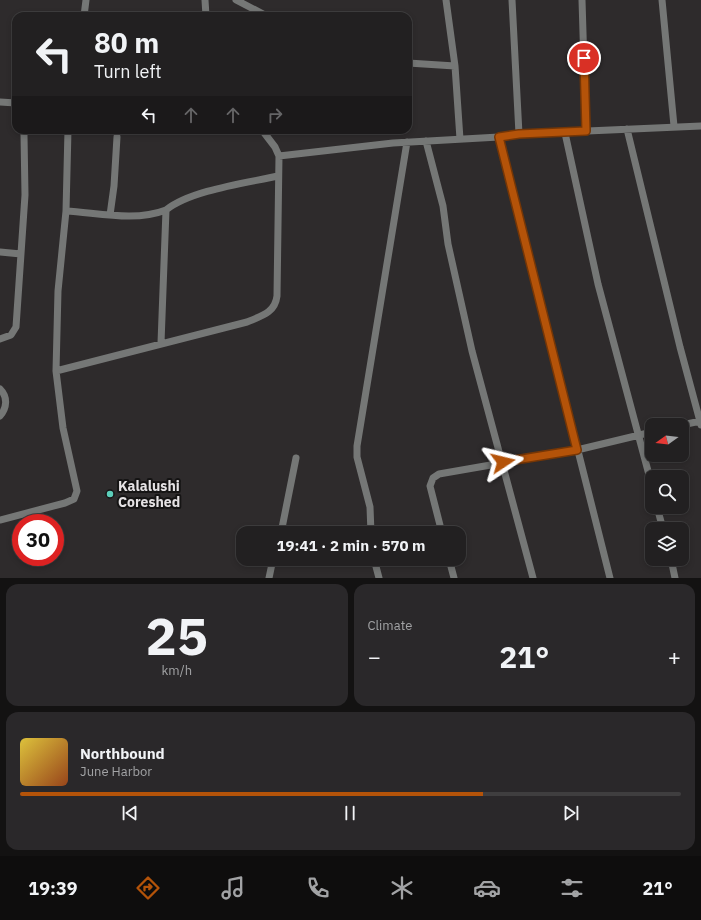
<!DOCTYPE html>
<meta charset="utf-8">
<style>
:root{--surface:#222021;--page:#2a282a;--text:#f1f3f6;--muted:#a2a3a5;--line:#3f3e3f;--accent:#b45309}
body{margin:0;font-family:"IBM Plex Sans",sans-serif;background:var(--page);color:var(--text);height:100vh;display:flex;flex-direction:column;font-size:15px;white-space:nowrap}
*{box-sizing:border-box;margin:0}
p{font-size:13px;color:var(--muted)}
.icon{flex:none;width:22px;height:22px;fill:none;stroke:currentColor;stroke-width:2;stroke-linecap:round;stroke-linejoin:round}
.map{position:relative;height:578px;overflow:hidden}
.side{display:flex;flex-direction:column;gap:6px;padding:6px;background:#131212;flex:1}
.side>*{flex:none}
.banner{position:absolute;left:12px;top:12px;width:400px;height:122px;border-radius:12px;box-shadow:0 2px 6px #0003,0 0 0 1px var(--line);background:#222021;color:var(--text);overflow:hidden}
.needle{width:26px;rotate:255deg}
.tools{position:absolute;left:645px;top:418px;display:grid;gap:8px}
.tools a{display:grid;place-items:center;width:44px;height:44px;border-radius:8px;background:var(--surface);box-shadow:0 2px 6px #0003,0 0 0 1px var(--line);font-size:20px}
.speed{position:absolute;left:12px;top:514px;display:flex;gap:8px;font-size:20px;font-weight:700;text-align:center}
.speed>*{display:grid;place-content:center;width:52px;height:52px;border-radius:50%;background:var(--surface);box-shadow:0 2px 6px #0003,0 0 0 1px var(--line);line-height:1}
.speed .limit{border:6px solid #d22;background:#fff;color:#111}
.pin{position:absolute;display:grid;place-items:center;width:34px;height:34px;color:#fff;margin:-17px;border:2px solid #fff;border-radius:50%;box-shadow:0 1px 4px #0007}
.me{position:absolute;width:44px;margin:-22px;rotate:80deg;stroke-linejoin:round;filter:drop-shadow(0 0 3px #0008)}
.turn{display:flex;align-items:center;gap:14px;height:84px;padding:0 16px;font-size:18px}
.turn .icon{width:52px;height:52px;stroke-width:2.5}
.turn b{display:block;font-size:28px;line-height:34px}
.lanes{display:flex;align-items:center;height:38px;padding:0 16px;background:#0003;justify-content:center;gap:20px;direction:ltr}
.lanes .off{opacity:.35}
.big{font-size:30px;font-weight:700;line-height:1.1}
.side .tile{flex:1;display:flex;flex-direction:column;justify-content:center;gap:6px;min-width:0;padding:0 14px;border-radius:12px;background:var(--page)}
.side .dial{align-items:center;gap:0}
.dial b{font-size:52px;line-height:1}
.song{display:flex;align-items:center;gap:12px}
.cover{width:48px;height:48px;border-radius:6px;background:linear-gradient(135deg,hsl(50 70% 55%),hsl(20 70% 35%))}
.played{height:4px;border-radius:2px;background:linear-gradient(90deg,var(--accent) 70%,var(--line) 70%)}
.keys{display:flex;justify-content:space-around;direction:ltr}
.heat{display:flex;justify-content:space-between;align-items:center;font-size:22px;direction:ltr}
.side .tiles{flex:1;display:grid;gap:6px;grid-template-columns:1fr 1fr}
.tile:last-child{grid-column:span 2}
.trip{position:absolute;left:236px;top:526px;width:230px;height:40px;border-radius:12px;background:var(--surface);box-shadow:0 2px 6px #0003,0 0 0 1px var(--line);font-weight:700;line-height:40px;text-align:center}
.dock{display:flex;height:64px;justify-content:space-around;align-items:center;background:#0e0d0d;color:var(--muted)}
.dock .icon{width:28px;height:28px}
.dock .selected{color:var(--accent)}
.dock b{font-size:18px;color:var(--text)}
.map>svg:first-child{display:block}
</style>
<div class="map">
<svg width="701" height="578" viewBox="0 0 701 578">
<rect width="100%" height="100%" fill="#2e2b2c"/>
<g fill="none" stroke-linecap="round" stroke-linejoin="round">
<path stroke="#757776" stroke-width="7" d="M 205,0 L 206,16
M 236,0 L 267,16
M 446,0 L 455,66
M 512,0 L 519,134
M 582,0 L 586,131
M 662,0 L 674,126
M 84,16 L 86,0
M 408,63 L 455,66 L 460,139
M 0,102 L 16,103
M 627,129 L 680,347 L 701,425
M 262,130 L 275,147 L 279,156 L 393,143 L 499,137 L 519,134 L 701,126
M 565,133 L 598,284 L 652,486
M 499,137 L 610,578
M 426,141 L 443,206 L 448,244 L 472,351 L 533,578
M 66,211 C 99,213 135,222 166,210
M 110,215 L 114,186 L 117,137
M 0,252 L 21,254
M 0,339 L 11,335 L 16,327 L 25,195 L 24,135
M 161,343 L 166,210 C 191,190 247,183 278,176
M 56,371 L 247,322 C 261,316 275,313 277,296 L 279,156
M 0,389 C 8,397 7,408 0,416
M 682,425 L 701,421
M 657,507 L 663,529
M 0,520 L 65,503 L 74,499 L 77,491 L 63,428 L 56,371 L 58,291 L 66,211 L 68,130
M 281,533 L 296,458
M 371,533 L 370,507 L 357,457 L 357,446 L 407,142
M 442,533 L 430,486 L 433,478 L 439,474 L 577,450 L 652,432
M 374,559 L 379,578
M 449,559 L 454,578
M 671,559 L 675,578
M 269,578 L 273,559"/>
</g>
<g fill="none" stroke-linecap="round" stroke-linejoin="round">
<defs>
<path id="route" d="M 503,462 L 577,450 L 499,137 L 519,134 L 586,131 L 584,58"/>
</defs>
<use href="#route" stroke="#753606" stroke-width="10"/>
<use href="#route" stroke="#b45309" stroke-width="7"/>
</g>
<circle fill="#5cceba" stroke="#151414" stroke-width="1.5" cx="110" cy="494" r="4"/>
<g text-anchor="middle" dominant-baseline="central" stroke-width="4" stroke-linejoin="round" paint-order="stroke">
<g font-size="14" font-weight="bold" fill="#e5e2e4" stroke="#151414" text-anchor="start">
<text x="118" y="486">Kalalushi<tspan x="118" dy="16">Coreshed</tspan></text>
</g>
</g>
</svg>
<div class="tools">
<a><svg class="needle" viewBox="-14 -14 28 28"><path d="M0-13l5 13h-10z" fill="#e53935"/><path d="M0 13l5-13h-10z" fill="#a2a3a5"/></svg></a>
<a><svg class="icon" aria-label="search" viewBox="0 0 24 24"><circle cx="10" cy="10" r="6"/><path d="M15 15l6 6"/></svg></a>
<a><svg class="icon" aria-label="layers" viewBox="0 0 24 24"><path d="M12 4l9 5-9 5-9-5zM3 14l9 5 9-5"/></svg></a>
</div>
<div class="speed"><div class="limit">30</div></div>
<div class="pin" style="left:584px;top:58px;background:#d93025"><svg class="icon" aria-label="arrive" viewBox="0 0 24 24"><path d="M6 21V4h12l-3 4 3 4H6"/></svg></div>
<svg class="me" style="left:503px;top:462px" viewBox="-20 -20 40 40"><path d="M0-17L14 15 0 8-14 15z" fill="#b45309" stroke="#fff" stroke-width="4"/></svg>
<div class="trip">19:41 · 2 min · 570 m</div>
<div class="banner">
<div class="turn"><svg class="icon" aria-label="left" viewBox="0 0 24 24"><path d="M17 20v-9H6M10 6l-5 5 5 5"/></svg><div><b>80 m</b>Turn left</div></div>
<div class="lanes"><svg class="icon" aria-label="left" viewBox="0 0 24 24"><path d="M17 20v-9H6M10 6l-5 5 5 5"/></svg><svg class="icon off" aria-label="ahead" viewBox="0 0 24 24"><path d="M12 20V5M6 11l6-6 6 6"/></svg><svg class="icon off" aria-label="ahead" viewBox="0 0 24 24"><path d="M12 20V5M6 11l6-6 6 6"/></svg><svg class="icon off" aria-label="right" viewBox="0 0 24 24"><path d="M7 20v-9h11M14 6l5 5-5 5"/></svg></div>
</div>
</div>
<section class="side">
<div class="tiles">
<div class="tile dial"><b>25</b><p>km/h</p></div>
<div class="tile"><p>Climate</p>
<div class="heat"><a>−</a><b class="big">21°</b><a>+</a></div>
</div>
<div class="tile">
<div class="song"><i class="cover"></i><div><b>Northbound</b><p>June Harbor</p></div></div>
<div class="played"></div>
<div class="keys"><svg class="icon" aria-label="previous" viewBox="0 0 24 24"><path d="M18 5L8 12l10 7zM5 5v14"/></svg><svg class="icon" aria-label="pause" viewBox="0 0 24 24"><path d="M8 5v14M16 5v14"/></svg><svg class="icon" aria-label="next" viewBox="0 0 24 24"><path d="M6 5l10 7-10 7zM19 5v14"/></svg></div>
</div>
</div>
</section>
<nav class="dock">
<b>19:39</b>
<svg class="icon selected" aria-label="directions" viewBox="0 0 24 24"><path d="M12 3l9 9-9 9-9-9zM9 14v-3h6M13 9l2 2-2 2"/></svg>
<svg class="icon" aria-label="music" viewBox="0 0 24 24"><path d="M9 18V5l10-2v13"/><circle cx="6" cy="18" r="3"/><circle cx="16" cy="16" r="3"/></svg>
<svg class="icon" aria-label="phone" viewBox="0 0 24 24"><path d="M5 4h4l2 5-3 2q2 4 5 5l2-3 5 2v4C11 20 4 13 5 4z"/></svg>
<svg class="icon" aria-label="climate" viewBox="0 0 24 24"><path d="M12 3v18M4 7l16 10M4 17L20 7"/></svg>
<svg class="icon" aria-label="car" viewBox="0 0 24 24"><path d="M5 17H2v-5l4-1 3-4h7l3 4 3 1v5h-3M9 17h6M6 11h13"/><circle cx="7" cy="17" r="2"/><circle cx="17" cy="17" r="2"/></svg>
<svg class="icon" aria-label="filters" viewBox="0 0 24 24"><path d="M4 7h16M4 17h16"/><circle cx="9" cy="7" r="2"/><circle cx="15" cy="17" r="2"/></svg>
<b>21°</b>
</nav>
